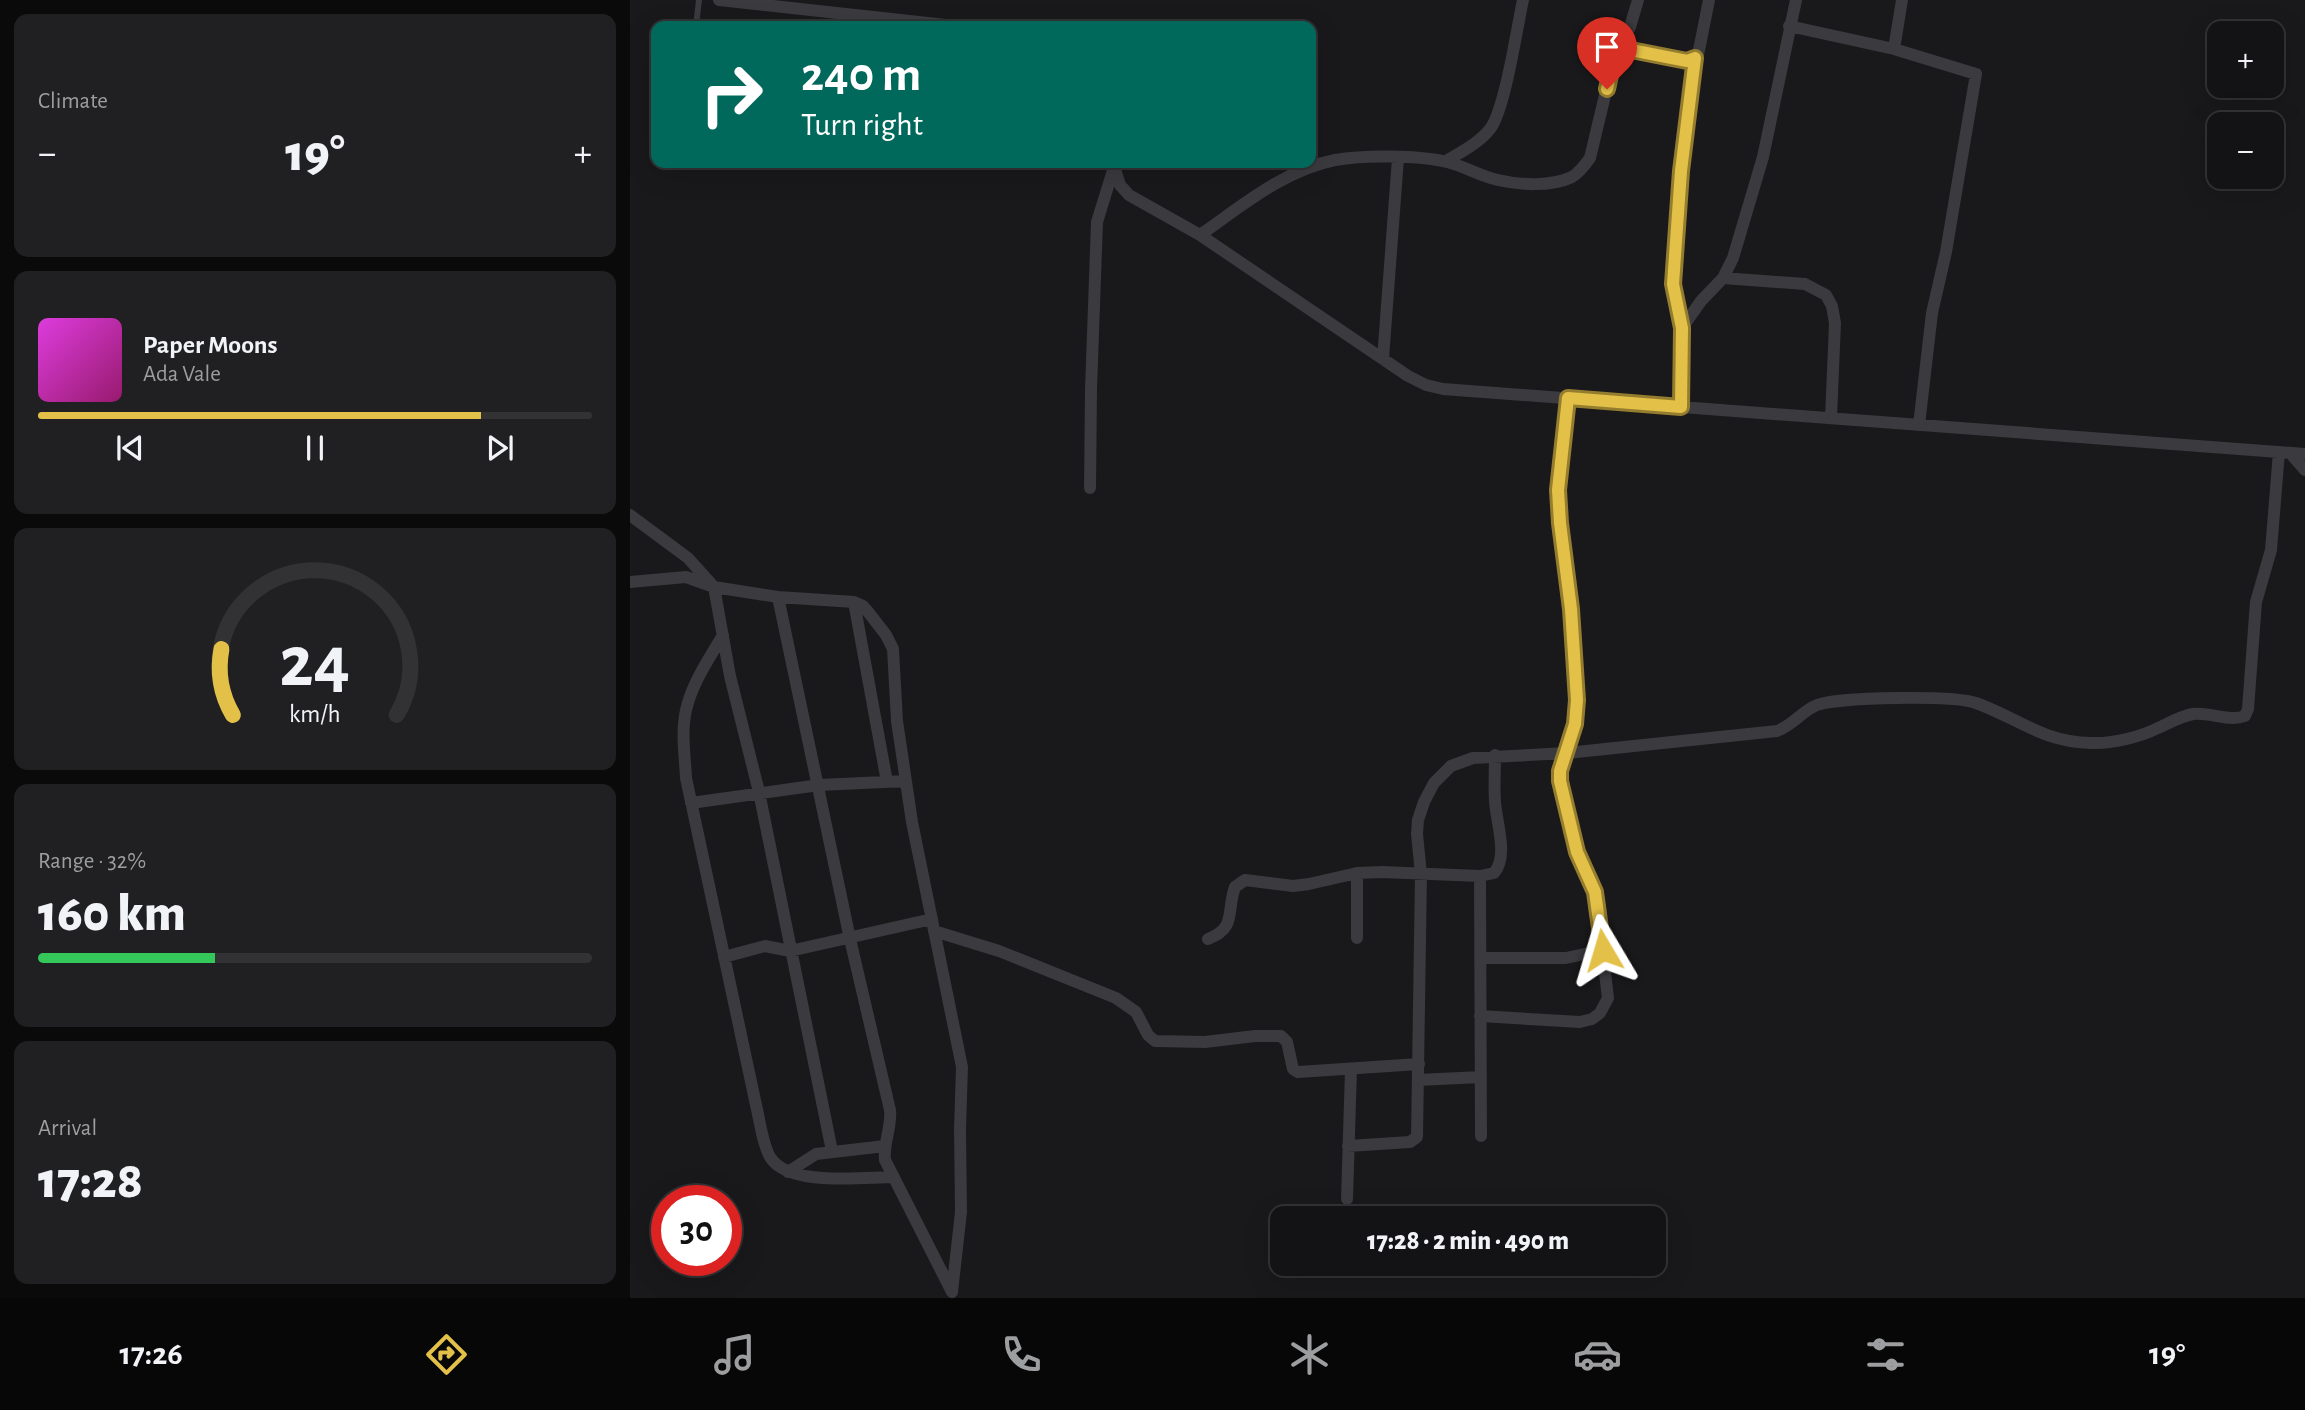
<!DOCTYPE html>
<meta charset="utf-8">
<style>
:root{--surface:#131214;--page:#202022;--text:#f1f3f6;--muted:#9d9ea0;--line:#323234;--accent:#e3c047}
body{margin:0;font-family:"Alegreya Sans",sans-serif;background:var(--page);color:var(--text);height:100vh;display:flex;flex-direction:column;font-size:26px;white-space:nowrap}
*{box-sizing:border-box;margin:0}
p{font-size:23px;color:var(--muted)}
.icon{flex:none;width:38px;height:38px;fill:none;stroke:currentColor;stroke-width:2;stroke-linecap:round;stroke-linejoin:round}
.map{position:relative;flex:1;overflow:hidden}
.details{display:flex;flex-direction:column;gap:14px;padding:14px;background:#0a0a0b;width:630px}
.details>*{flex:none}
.guide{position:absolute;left:21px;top:21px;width:665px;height:147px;border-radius:14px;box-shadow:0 7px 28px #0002,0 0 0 2px var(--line);background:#00695c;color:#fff;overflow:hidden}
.tools{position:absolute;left:1577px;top:21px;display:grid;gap:14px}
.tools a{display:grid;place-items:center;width:77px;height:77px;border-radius:14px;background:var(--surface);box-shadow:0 7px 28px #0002,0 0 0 2px var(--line);font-size:35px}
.speed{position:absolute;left:21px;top:1185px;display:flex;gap:14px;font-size:35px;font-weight:700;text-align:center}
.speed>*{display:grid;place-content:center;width:91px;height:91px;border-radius:50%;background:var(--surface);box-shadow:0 7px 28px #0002,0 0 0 2px var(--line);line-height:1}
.speed .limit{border:10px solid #d22;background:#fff;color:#111}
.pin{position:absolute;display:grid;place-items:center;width:60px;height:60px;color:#fff;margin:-72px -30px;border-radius:50% 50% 50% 0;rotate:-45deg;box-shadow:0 0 7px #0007}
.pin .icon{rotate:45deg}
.me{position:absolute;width:77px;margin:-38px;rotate:353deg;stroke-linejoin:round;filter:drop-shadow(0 0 5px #0008)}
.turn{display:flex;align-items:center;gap:24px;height:147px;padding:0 35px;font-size:32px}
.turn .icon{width:91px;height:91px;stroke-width:2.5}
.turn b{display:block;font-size:49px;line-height:60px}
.big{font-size:52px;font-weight:800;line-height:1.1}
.details .card{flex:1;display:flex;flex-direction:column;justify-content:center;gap:10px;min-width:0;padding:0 24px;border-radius:14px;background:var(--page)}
.details .dial{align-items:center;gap:0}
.dial svg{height:182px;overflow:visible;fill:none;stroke:var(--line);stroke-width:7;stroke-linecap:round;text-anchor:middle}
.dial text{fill:var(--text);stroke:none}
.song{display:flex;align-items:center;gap:21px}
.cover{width:84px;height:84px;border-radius:10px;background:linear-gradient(135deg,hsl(300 70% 55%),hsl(320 70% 35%))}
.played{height:7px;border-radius:4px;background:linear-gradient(90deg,var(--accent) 80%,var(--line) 80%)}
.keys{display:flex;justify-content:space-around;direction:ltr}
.heat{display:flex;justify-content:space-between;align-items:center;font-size:38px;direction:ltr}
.charge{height:10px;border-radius:5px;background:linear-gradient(90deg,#34c759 32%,var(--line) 0)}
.trip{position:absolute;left:640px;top:1206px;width:396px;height:70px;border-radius:14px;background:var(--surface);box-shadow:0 7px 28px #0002,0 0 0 2px var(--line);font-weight:800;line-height:70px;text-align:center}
.dock{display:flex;height:112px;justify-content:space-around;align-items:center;background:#080708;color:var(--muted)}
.dock .icon{width:49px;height:49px}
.dock .selected{color:var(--accent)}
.dock b{font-size:32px;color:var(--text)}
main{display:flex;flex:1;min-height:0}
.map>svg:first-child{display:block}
</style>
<main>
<section class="details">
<div class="card"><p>Climate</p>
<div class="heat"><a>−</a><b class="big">19°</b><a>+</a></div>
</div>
<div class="card">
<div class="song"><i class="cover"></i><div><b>Paper Moons</b><p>Ada Vale</p></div></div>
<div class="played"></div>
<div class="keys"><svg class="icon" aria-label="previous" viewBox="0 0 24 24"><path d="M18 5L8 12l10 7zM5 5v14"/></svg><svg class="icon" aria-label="pause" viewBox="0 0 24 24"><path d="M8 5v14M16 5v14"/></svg><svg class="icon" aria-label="next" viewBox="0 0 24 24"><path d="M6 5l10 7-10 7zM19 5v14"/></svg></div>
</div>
<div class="card dial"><svg viewBox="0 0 100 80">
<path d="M14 69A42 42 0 1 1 86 69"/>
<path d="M14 69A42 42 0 0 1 9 40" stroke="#e3c047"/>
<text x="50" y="56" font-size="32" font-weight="700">24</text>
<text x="50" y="72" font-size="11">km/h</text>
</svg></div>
<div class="card"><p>Range · 32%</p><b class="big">160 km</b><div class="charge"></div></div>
<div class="card"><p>Arrival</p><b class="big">17:28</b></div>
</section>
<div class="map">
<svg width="1675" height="1298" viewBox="0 0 1675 1298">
<rect width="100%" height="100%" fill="#19181a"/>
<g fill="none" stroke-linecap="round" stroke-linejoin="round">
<path stroke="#3a3a3f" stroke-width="6" d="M 66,26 L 69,0"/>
<path stroke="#3a3a3f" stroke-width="12" d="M 89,0 L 325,26
M 1159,26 L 1264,49 L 1346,74 L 1316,252 L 1302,313 L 1289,425
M 991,48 L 1057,61 L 1068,55 L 1079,0
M 1264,49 L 1272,0
M 816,161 C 831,152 849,143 860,129 C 875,110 887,27 893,0
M 483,163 L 490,185 L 499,195 L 570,235 L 778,376 L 796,385 L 813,389 L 1675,454
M 570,235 C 612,206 654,170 705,160 C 733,155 789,155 817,162 C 834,166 850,176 868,180 C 889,185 921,187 942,177 C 950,172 955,165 960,158 L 982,66 L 1000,27 L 1008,0
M 1093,278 L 1175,284 L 1196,295 L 1202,306 L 1205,323 L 1201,418
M 1052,328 L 1071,301 L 1093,278 L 1103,258 L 1133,157 L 1166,0
M 753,359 L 768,158
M 1051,407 L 1052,328 L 1043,284 L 1051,171 L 1065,58
M 1660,453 L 1675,470
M 460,488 L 461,389 L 467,222 L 484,167
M 0,515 L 58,558 L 84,587 L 100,676 L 129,792 L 202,1151
M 0,582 L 56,577 L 84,587 L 148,597 L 224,602 L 233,606 L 239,613 L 256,635 L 263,649 L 267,721 L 282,822 L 332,1067 L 330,1129 L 331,1212 L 322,1292
M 148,597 L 220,939 L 260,1110 C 262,1127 253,1143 255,1160 L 322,1292
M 224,602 L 257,782
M 93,635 C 79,659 62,683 56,710 C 51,733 55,756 56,778 L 126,1105 C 130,1121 132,1143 140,1157 C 158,1187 233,1177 264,1177
M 61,803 L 189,785 L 276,781
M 850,876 L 851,1136
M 304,931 L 369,951 L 486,998 L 506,1012 L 518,1035 L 525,1041 L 575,1042 L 625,1036 L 651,1036 L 657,1042 L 663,1069 L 668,1072 L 789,1064
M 727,938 L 727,873
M 578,939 C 607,928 596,912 605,887 L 615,880 L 663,886 L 679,884 L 727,873 L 752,872 L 850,876 L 864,873 C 879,856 866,822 865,801 C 864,786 865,770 865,755
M 94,957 L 135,946 L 160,951 L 302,919
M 850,958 L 936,958 L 973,950
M 850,1016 L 950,1022 L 962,1019 L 970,1013 L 978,998 L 966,898 L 947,852 L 930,781 L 930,771 L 945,725 L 947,700 L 941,609 L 930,523 L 928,490 L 938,398
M 788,1080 L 851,1077
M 718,1146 L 780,1142 L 787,1137 L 791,874 L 787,834 L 788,820 L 794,802 L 804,783 L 821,766 L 843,758 L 937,753 L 1147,731 C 1163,725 1172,711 1187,705 C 1208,697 1324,695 1346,703 C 1388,718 1412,742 1461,743 C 1482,744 1510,737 1528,728 C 1539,723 1551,716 1563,714 C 1580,712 1599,722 1615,716 L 1618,709 L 1626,602 L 1641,550 L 1649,452
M 158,1172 L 186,1154 L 255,1146
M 717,1199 L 721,1069"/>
</g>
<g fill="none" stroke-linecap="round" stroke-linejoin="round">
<defs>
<path id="route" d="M 973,950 L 965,892 L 947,852 L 930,781 L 930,771 L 945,724 L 947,700 L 941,609 L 930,523 L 928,490 L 938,398 L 1051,407 L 1052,328 L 1043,284 L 1051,171 L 1065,58 L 1057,61 L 991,48 L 982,66 L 977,89"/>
</defs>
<use href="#route" stroke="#947d2e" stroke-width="18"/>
<use href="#route" stroke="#e3c047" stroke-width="12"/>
</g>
</svg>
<div class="tools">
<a>+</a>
<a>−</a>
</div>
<div class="speed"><div class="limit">30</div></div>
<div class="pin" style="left:977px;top:89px;background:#d93025"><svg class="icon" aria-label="arrive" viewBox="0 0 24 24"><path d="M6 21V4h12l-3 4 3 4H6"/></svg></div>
<svg class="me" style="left:973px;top:950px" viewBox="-20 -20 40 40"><path d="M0-17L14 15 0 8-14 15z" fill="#e3c047" stroke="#fff" stroke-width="4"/></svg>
<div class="trip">17:28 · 2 min · 490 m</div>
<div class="guide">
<div class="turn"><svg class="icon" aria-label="right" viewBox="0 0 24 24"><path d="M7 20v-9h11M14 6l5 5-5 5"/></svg><div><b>240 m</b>Turn right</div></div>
</div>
</div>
</main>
<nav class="dock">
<b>17:26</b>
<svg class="icon selected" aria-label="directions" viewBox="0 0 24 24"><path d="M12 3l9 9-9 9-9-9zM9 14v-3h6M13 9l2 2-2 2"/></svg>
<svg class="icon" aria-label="music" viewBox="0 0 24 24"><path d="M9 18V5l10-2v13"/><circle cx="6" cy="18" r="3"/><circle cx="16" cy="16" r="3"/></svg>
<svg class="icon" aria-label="phone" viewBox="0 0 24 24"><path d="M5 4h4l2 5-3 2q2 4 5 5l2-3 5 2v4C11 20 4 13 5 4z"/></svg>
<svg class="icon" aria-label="climate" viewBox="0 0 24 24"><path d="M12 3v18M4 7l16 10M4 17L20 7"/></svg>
<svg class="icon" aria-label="car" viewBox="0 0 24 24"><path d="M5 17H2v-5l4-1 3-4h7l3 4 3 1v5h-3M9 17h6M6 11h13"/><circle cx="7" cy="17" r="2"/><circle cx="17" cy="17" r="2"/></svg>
<svg class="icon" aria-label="filters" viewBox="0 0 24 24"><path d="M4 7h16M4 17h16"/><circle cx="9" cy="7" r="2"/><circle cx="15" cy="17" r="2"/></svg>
<b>19°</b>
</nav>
